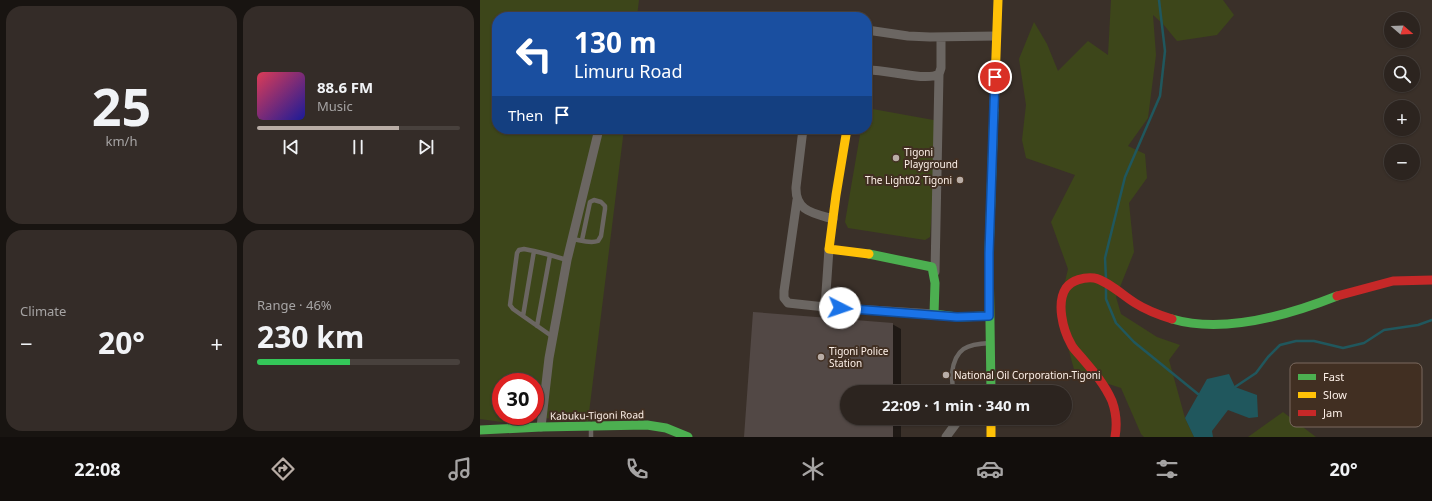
<!DOCTYPE html>
<meta charset="utf-8">
<style>
:root{--surface:#2c241f;--page:#342c28;--text:#f1f3f6;--muted:#a6a4a4;--line:#48413d;--accent:#b9ada6}
body{margin:0;font-family:"Noto Sans",sans-serif;background:var(--page);color:var(--text);height:100vh;display:flex;flex-direction:column;font-size:15px;white-space:nowrap}
*{box-sizing:border-box;margin:0}
p{font-size:13px;color:var(--muted)}
.icon{flex:none;width:22px;height:22px;fill:none;stroke:currentColor;stroke-width:2;stroke-linecap:round;stroke-linejoin:round}
.map{position:relative;flex:1;overflow:hidden}
.drawer{display:flex;flex-direction:column;gap:6px;padding:6px;background:#181411;width:480px}
.drawer>*{flex:none}
.top-card{position:absolute;left:12px;top:12px;width:380px;height:122px;border-radius:16px;box-shadow:0 1px 3px #0004,0 0 0 1px var(--line);background:#1a4fa0;color:#fff;overflow:hidden}
.needle{width:26px;rotate:109deg}
.fabs{position:absolute;left:904px;top:12px;display:grid;gap:8px}
.fabs a{display:grid;place-items:center;width:36px;height:36px;border-radius:50%;background:var(--surface);box-shadow:0 1px 3px #0004,0 0 0 1px var(--line);font-size:20px}
.speed{position:absolute;left:12px;top:373px;display:flex;gap:8px;font-size:20px;font-weight:700;text-align:center}
.speed>*{display:grid;place-content:center;width:52px;height:52px;border-radius:50%;background:var(--surface);box-shadow:0 1px 3px #0004,0 0 0 1px var(--line);line-height:1}
.speed .limit{border:6px solid #d22;background:#fff;color:#111}
.pin{position:absolute;display:grid;place-items:center;width:34px;height:34px;color:#fff;margin:-17px;border:2px solid #fff;border-radius:50%;box-shadow:0 1px 4px #0007}
.me{position:absolute;width:44px;margin:-22px;rotate:94deg;stroke-linejoin:round;filter:drop-shadow(0 0 3px #0008)}
.turn{display:flex;align-items:center;gap:14px;height:84px;padding:0 16px;font-size:18px}
.turn .icon{width:52px;height:52px;stroke-width:2.5}
.turn b{display:block;font-size:28px;line-height:34px}
.then{display:flex;align-items:center;height:38px;padding:0 16px;background:#0003;gap:8px;font-size:15px}
.big{font-size:30px;font-weight:700;line-height:1.1}
.drawer .card{flex:1;display:flex;flex-direction:column;justify-content:center;gap:6px;min-width:0;padding:0 14px;border-radius:16px;background:var(--page)}
.drawer .dial{align-items:center;gap:0}
.dial b{font-size:52px;line-height:1}
.song{display:flex;align-items:center;gap:12px}
.cover{width:48px;height:48px;border-radius:6px;background:linear-gradient(135deg,hsl(350 70% 55%),hsl(240 70% 35%))}
.played{height:4px;border-radius:2px;background:linear-gradient(90deg,var(--accent) 70%,var(--line) 70%)}
.keys{display:flex;justify-content:space-around;direction:ltr}
.heat{display:flex;justify-content:space-between;align-items:center;font-size:22px;direction:ltr}
.charge{height:6px;border-radius:3px;background:linear-gradient(90deg,#34c759 46%,var(--line) 0)}
.drawer .tiles{flex:1;display:grid;gap:6px;grid-template-columns:repeat(2,1fr)}
.trip{position:absolute;left:360px;top:385px;width:232px;height:40px;border-radius:20px;background:var(--surface);box-shadow:0 1px 3px #0004,0 0 0 1px var(--line);font-weight:700;line-height:40px;text-align:center}
.tab-bar{display:flex;height:64px;justify-content:space-around;align-items:center;background:#120e0c;color:var(--muted)}
.tab-bar .icon{width:28px;height:28px}
.tab-bar .current{color:var(--accent)}
.tab-bar b{font-size:18px;color:var(--text)}
main{display:flex;flex:1;min-height:0}
.map>svg:first-child{display:block}
</style>
<main>
<section class="drawer">
<div class="tiles">
<div class="card dial"><b>25</b><p>km/h</p></div>
<div class="card">
<div class="song"><i class="cover"></i><div><b>88.6 FM</b><p>Music</p></div></div>
<div class="played"></div>
<div class="keys"><svg class="icon" aria-label="previous" viewBox="0 0 24 24"><path d="M18 5L8 12l10 7zM5 5v14"/></svg><svg class="icon" aria-label="pause" viewBox="0 0 24 24"><path d="M8 5v14M16 5v14"/></svg><svg class="icon" aria-label="next" viewBox="0 0 24 24"><path d="M6 5l10 7-10 7zM19 5v14"/></svg></div>
</div>
<div class="card"><p>Climate</p>
<div class="heat"><a>−</a><b class="big">20°</b><a>+</a></div>
</div>
<div class="card"><p>Range · 46%</p><b class="big">230 km</b><div class="charge"></div></div>
</div>
</section>
<div class="map">
<svg width="952" height="437" viewBox="0 0 952 437">
<rect width="100%" height="100%" fill="#3a3029"/>
<path fill="#3d461a" fill-rule="evenodd" d="M 0,0 L 159,0 L 157,17 L 17,17 L 17,129 L 144,129 L 108,421 L 62,418 L 36,424 L 0,419 ZM 21,382 L 55,382 L 55,416 L 21,416 Z
M 631,0 L 743,0 L 754,15 L 737,35 L 697,41 L 683,24 L 673,15 L 676,55 L 668,118 L 648,146 L 665,154 L 667,178 L 649,203 L 654,252 L 636,297 L 641,314 L 677,337 L 700,345 L 689,360 L 705,418 L 714,437 L 664,437 L 661,434 L 641,388 L 595,373 L 578,311 L 588,269 L 571,222 L 595,175 L 546,158 L 542,140 L 546,105 L 539,59 L 554,22 L 567,44 L 578,71 L 608,41 L 628,55 Z
M 387,108 L 459,121 L 450,237 L 445,240 L 368,228 L 365,222 L 381,129 L 387,129 Z
M 803,412 L 836,437 L 768,437 Z"/>
<path fill="#20575d" d="M 749,374 L 755,387 L 777,395 L 778,417 L 769,418 L 748,410 L 732,431 L 733,437 L 714,437 L 705,418 L 727,379 Z"/>
<path fill="#0007" d="M 412,324 L 421,329 L 421,392 L 367,392 L 367,418 L 421,418 L 421,437 L 265,437 Z"/>
<g fill="none" stroke-linecap="round" stroke-linejoin="round">
<path stroke="#20575d" stroke-width="2.5" d="M 626,279 L 625,258 L 645,177 L 680,96 L 685,51 L 679,0
M 626,288 L 626,299 L 636,323 L 654,342 L 718,394
M 755,387 L 776,373 L 788,357 L 800,345 L 816,341 L 834,341 L 863,348 L 884,343 L 904,330 L 938,325 L 952,320"/>
</g>
<path fill="#524845" d="M 273,312 L 413,323 L 413,392 L 367,392 L 367,418 L 413,418 L 413,437 L 264,437 Z"/>
<g fill="none" stroke-linecap="round" stroke-linejoin="round">
<path stroke="#6b6662" stroke-width="4.5" d="M 93,239 C 100,240 110,244 118,241 L 121,236 L 125,209 L 125,206 L 121,202 L 114,200 L 110,202 L 102,240
M 54,251 L 70,255
M 43,316 L 54,251 L 44,249 L 39,250 L 37,253 L 30,305 L 33,309 L 73,337
M 57,326 L 70,255 L 87,260
M 474,392 C 472,386 472,379 472,373 C 475,348 487,344 510,343
M 111,428 L 111,437"/>
<path stroke="#6b6662" stroke-width="9" d="M 387,30 L 428,36 L 450,37 L 516,36
M 387,70 C 405,69 446,82 459,74 L 461,68 L 461,37
M 323,129 L 316,187 C 315,211 333,213 353,219
M 317,200 L 304,291 L 304,298 L 308,303 L 345,307
M 349,249 L 345,307 L 454,314
M 455,272 L 459,74
M 61,427 L 69,358 L 87,260 L 119,129
M 466,437 L 480,418"/>
<path stroke="#4caf50" stroke-width="9" d="M 389,254 L 452,267 L 455,283 L 454,314 L 477,317 L 509,316
M 692,319 C 743,334 809,315 857,296
M 511,392 L 509,253 L 514,110
M 0,430 L 61,427 L 167,425 L 186,428 L 208,437"/>
<path stroke="#ffc107" stroke-width="9" d="M 514,110 L 518,0
M 367,129 L 356,195 L 349,249 L 389,254
M 511,418 L 511,437"/>
<path stroke="#c62828" stroke-width="9" d="M 857,296 L 913,281 L 952,280
M 635,437 C 637,426 636,412 632,401 C 625,385 614,372 602,358 C 599,354 593,349 591,344 C 583,330 576,303 586,288 C 592,280 604,277 614,278 C 626,280 644,296 655,303 C 666,310 679,315 692,319"/>
</g>
<g fill="none" stroke-linecap="round" stroke-linejoin="round">
<defs>
<path id="route" d="M 360,308 L 477,317 L 509,316 L 509,253 L 515,77"/>
</defs>
<use href="#route" stroke="#114b97" stroke-width="10"/>
<use href="#route" stroke="#1a73e8" stroke-width="7"/>
</g>
<g fill="#b9ada6" stroke="#412f22" stroke-width="1.5">
<circle cx="416" cy="158" r="4"/>
<circle cx="480" cy="180" r="4"/>
<circle cx="341" cy="357" r="4"/>
<circle cx="466" cy="375" r="4"/>
</g>
<g text-anchor="middle" dominant-baseline="central" stroke-width="4" stroke-linejoin="round" paint-order="stroke">
<g font-size="10" fill="#fef1e9" stroke="#412f22" text-anchor="start">
<text x="424" y="152">Tigoni<tspan x="424" dy="12">Playground</tspan></text>
<text x="472" y="180" text-anchor="end">The Light02 Tigoni</text>
<text x="349" y="351">Tigoni Police<tspan x="349" dy="12">Station</tspan></text>
<text x="474" y="375">National Oil Corporation-Tigoni</text>
</g>
<g font-size="10" fill="#fef1e9" stroke="#412f22">
<text transform="translate(117 415) rotate(-1)">Kabuku-Tigoni Road</text>
</g>
</g>
<rect x="810" y="363" width="132" height="64" rx="6" fill="#412f22" stroke="#7a695e" stroke-width="1"/>
<rect x="818" y="374" width="18" height="6" fill="#4caf50"/>
<rect x="818" y="392" width="18" height="6" fill="#ffc107"/>
<rect x="818" y="410" width="18" height="6" fill="#c62828"/>
<g font-size="11" fill="#fef1e9">
<text x="843" y="381">Fast</text>
<text x="843" y="399">Slow</text>
<text x="843" y="417">Jam</text>
</g>
</svg>
<div class="fabs">
<a><svg class="needle" viewBox="-14 -14 28 28"><path d="M0-13l5 13h-10z" fill="#e53935"/><path d="M0 13l5-13h-10z" fill="#a6a4a4"/></svg></a>
<a><svg class="icon" aria-label="search" viewBox="0 0 24 24"><circle cx="10" cy="10" r="6"/><path d="M15 15l6 6"/></svg></a>
<a>+</a>
<a>−</a>
</div>
<div class="speed"><div class="limit">30</div></div>
<div class="pin" style="left:515px;top:77px;background:#d93025"><svg class="icon" aria-label="arrive" viewBox="0 0 24 24"><path d="M6 21V4h12l-3 4 3 4H6"/></svg></div>
<svg class="me" style="left:360px;top:308px" viewBox="-20 -20 40 40"><circle r="19" fill="#fff"/><path d="M0-13L10 11 0 6-10 11z" fill="#1a73e8"/></svg>
<div class="trip">22:09 · 1 min · 340 m</div>
<div class="top-card">
<div class="turn"><svg class="icon" aria-label="left" viewBox="0 0 24 24"><path d="M17 20v-9H6M10 6l-5 5 5 5"/></svg><div><b>130 m</b>Limuru Road</div></div>
<div class="then">Then<svg class="icon" aria-label="arrive" viewBox="0 0 24 24"><path d="M6 21V4h12l-3 4 3 4H6"/></svg></div>
</div>
</div>
</main>
<nav class="tab-bar">
<b>22:08</b>
<svg class="icon current" aria-label="directions" viewBox="0 0 24 24"><path d="M12 3l9 9-9 9-9-9zM9 14v-3h6M13 9l2 2-2 2"/></svg>
<svg class="icon" aria-label="music" viewBox="0 0 24 24"><path d="M9 18V5l10-2v13"/><circle cx="6" cy="18" r="3"/><circle cx="16" cy="16" r="3"/></svg>
<svg class="icon" aria-label="phone" viewBox="0 0 24 24"><path d="M5 4h4l2 5-3 2q2 4 5 5l2-3 5 2v4C11 20 4 13 5 4z"/></svg>
<svg class="icon" aria-label="climate" viewBox="0 0 24 24"><path d="M12 3v18M4 7l16 10M4 17L20 7"/></svg>
<svg class="icon" aria-label="car" viewBox="0 0 24 24"><path d="M5 17H2v-5l4-1 3-4h7l3 4 3 1v5h-3M9 17h6M6 11h13"/><circle cx="7" cy="17" r="2"/><circle cx="17" cy="17" r="2"/></svg>
<svg class="icon" aria-label="filters" viewBox="0 0 24 24"><path d="M4 7h16M4 17h16"/><circle cx="9" cy="7" r="2"/><circle cx="15" cy="17" r="2"/></svg>
<b>20°</b>
</nav>
